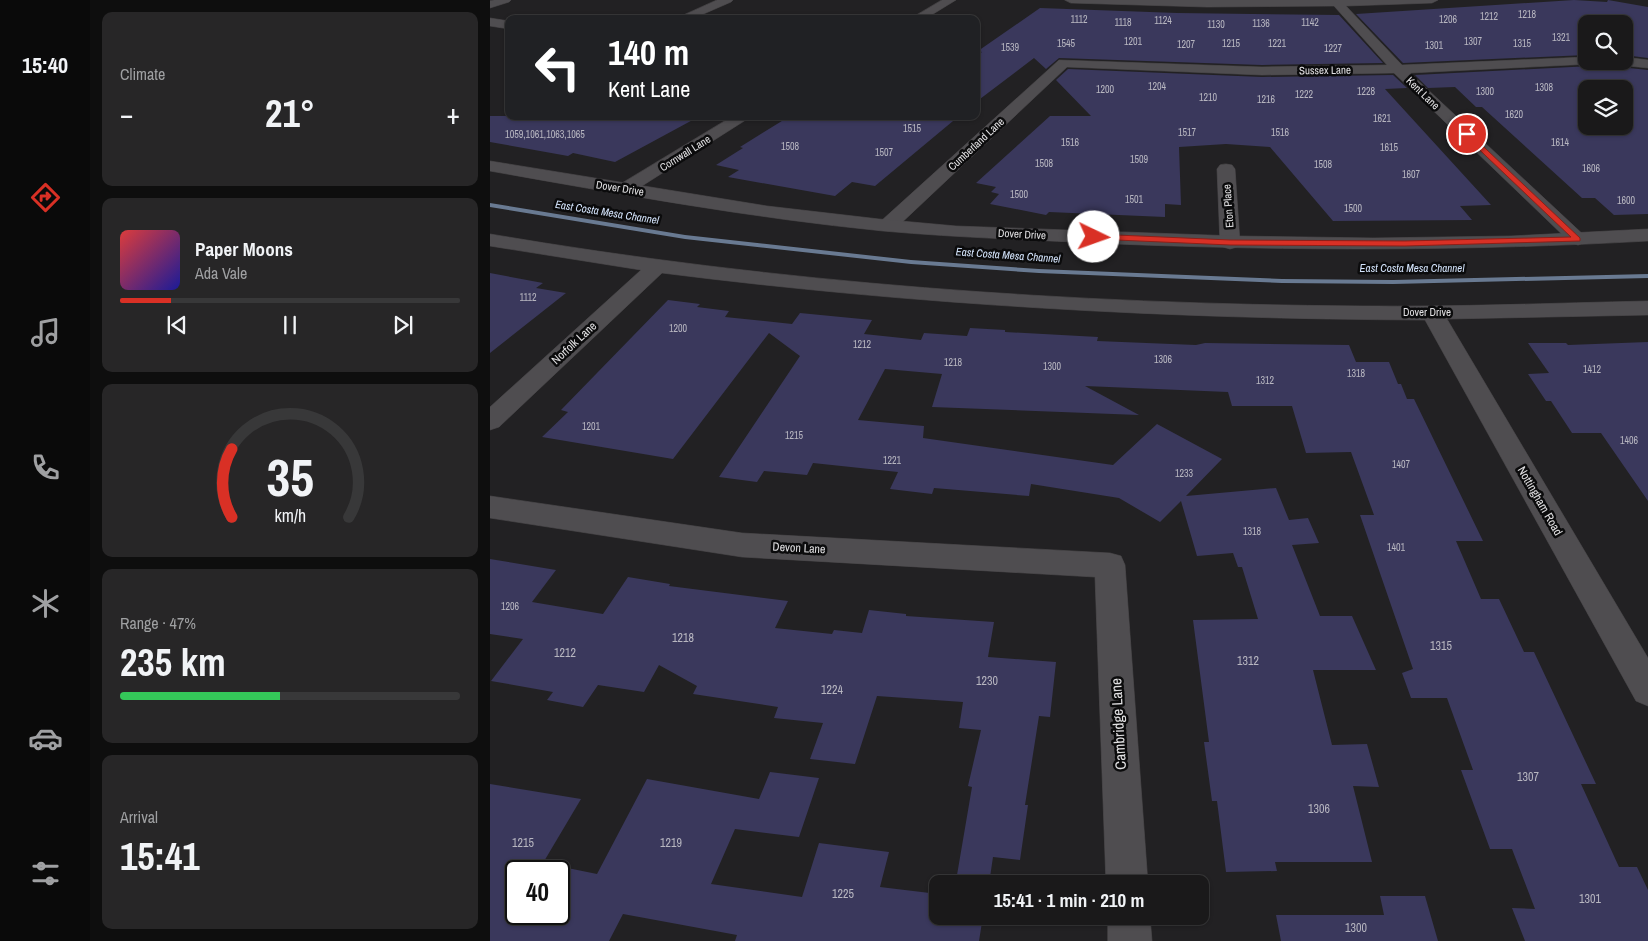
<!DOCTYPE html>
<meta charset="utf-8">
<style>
:root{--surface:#1a191a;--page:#272627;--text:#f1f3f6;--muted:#9fa0a2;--line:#383839;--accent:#d93025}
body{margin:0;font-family:"Archivo Narrow",sans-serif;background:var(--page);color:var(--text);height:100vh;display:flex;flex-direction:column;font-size:19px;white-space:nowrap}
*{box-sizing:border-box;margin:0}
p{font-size:16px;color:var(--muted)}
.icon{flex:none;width:28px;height:28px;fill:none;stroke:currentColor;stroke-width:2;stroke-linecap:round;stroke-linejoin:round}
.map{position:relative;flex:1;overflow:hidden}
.sheet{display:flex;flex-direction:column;gap:12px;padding:12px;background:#0e0e0e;width:400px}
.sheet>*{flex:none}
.banner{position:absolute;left:15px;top:15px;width:475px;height:105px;border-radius:10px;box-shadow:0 1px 4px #0004,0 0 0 1px var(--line);background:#202124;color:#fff;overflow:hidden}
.buttons{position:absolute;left:1088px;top:15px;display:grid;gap:10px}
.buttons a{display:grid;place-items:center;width:55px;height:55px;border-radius:10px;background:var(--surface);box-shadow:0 1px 4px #0004,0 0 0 1px var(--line);font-size:25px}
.speed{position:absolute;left:15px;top:860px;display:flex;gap:10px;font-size:25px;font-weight:700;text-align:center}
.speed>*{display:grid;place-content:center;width:65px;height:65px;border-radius:50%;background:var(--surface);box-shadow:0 1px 4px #0004,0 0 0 1px var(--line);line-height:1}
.speed .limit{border:2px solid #111;border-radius:8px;background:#fff;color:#111}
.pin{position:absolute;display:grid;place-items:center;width:42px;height:42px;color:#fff;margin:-21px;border:2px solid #fff;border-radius:50%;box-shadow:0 1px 5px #0007}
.me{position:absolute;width:55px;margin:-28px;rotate:93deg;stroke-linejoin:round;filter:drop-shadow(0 0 4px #0008)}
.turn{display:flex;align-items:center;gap:18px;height:105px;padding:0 20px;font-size:22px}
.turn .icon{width:65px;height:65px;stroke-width:2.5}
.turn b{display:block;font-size:35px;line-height:42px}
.big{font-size:38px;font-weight:800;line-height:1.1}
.sheet .card{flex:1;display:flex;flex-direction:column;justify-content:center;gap:8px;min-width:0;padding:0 18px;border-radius:10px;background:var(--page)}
.sheet .dial{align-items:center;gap:0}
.dial svg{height:130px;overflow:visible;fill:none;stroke:var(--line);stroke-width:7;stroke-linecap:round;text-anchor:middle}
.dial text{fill:var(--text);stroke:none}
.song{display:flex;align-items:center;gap:15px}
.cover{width:60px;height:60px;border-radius:8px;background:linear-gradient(135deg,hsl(0 70% 55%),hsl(240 70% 35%))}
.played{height:5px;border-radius:2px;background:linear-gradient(90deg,var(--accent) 15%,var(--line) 15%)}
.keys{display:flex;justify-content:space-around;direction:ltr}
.heat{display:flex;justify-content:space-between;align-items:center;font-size:28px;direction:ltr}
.charge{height:8px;border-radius:4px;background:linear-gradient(90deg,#34c759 47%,var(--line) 0)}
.trip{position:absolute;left:439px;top:875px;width:280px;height:50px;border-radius:10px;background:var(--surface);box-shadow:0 1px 4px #0004,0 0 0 1px var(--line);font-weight:800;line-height:50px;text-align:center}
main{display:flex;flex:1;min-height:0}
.tabs{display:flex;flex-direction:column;width:90px;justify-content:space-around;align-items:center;background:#0a0a0a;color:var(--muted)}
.tabs .icon{width:35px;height:35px}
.tabs .selected{color:var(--accent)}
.tabs b{font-size:22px;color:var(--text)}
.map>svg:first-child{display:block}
</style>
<main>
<nav class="tabs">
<b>15:40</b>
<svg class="icon selected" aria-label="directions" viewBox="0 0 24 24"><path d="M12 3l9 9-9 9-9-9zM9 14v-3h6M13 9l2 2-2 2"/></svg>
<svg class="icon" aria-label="music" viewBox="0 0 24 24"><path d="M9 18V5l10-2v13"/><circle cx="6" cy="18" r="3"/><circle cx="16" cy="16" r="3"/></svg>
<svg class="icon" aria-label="phone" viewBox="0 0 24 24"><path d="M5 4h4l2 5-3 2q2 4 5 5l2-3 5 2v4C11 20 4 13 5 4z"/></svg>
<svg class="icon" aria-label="climate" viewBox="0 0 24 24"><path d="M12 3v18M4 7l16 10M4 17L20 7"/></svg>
<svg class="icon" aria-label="car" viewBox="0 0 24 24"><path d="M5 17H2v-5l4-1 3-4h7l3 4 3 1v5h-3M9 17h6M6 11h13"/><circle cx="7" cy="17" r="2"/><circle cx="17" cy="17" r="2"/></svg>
<svg class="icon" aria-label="filters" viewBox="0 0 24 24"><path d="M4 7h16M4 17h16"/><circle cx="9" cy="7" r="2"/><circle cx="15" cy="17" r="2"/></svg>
</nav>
<section class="sheet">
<div class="card"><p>Climate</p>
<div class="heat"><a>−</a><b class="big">21°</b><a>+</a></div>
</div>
<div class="card">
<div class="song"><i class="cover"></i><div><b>Paper Moons</b><p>Ada Vale</p></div></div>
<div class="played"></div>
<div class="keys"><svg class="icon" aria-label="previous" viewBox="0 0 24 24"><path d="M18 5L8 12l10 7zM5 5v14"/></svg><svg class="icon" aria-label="pause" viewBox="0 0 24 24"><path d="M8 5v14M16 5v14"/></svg><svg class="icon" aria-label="next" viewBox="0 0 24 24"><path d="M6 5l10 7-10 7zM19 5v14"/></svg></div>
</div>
<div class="card dial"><svg viewBox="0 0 100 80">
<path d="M14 69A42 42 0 1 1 86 69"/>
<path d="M14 69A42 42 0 0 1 14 27" stroke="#d93025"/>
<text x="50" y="56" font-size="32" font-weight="700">35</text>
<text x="50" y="72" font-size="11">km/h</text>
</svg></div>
<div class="card"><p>Range · 47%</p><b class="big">235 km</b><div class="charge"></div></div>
<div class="card"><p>Arrival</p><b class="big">15:41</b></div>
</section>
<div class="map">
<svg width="1158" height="941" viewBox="0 0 1158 941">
<rect width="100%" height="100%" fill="#222123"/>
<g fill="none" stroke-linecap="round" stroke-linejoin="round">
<path fill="#697a92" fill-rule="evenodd" d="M 0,203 L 195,235 L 421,260 L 549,269 L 792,279 L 903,280 L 1158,274 L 1158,278 L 903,284 L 792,283 L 549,273 L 421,264 L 195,239 L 0,207 Z"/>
</g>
<path fill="#3a385c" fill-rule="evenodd" d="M 1084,0 L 1117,2 L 1118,0 L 1158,7 L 1158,58 L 1134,55 L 1134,24 L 1096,24 L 1096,55 L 913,63 L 866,14 Z
M 550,8 L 687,13 L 849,15 L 893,63 L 772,65 L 569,58 L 556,69 L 544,58 L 486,102 L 486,56 L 492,52 L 488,51 Z
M 1105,61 L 1120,61 L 1129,67 L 1158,70 L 1158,214 L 1124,215 L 1105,198 L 1092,198 L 992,107 L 986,107 L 965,87 L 938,88 L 925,75 L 1101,66 ZM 1096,89 L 1134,89 L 1134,126 L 1096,126 Z
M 578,69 L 772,77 L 903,75 L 917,88 L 895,89 L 1001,205 L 970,206 L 982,220 L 843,221 L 780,147 L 736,144 L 689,147 L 691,205 L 675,204 L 675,217 L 559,212 L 556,215 L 500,204 L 509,194 L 501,192 L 506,187 L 486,183 L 560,116 L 601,116 L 566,80 Z
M 0,116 L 210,116 L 125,162 L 83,153 L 78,156 L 0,142 Z
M 300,116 L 469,116 L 385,186 L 362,182 L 345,196 L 238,177 L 249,170 L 226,165 L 253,148 L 250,147 Z
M 0,273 L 53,283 L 46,288 L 76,293 L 0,353 Z
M 178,300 L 210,304 L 207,307 L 239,311 L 235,317 L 302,324 L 310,313 L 382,320 L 374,334 L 431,340 L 434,333 L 477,336 L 480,328 L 515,330 L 515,332 L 608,337 L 607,341 L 706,345 L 715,343 L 859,345 L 866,362 L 899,362 L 908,384 L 911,384 L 917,399 L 924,399 L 993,541 L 966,541 L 991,599 L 1009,599 L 1034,652 L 1044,652 L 1106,784 L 1091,784 L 1129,867 L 1147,867 L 1158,890 L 1158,941 L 1035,941 L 1022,908 L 1045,909 L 1022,849 L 1000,849 L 971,770 L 983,770 L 957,698 L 921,698 L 912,673 L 923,669 L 870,515 L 884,515 L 861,452 L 816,453 L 802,406 L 742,406 L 738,392 L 595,386 L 649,415 L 442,407 L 452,374 L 395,369 L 368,420 L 434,426 L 433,438 L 623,465 L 667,424 L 732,459 L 696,496 L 786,488 L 799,520 L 818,518 L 829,543 L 802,545 L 830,616 L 862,616 L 886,670 L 823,670 L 842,745 L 877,744 L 889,787 L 863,786 L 882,862 L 785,862 L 787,871 L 736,872 L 727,801 L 722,801 L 714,742 L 719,742 L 703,620 L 768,619 L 752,567 L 748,567 L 743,553 L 707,556 L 691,501 L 670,522 L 629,498 L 541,484 L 539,496 L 444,488 L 442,494 L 400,489 L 408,472 L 323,463 L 317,475 L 274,471 L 267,482 L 229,477 L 310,356 L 279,333 L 183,459 L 52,437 L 78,412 L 71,410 Z
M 1158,342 L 1158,501 L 1111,433 L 1082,433 L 1061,401 L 1056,401 L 1038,374 L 1059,373 L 1038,343 L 1076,343 L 1078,345 Z
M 0,559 L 66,570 L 42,602 L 113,614 L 138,577 L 180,584 L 179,586 L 298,601 L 285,628 L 342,634 L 344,630 L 372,633 L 379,610 L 416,614 L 416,616 L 504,622 L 498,657 L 566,662 L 560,717 L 549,716 L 535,805 L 538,805 L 530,860 L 503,857 L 499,884 L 455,884 L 457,874 L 467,875 L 482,787 L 478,786 L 491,730 L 469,728 L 473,702 L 387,696 L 365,764 L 320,759 L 333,723 L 284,718 L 288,707 L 203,694 L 207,686 L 169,665 L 154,692 L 108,685 L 93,707 L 57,700 L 63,692 L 1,681 L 33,639 L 0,634 Z
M 280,772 L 329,778 L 309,837 L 245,829 L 221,884 L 312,897 L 329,843 L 399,852 L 390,887 L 448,894 L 448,916 L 493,916 L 489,941 L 245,941 L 247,935 L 133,914 L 119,941 L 0,941 L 0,784 L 91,799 L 53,863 L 107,874 L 157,779 L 269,799 ZM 26,871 L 69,871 L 69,914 L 26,914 Z
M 890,896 L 935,896 L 948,941 L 791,941 L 786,915 L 894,915 Z"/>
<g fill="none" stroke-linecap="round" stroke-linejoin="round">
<defs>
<path id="street" d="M 227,0 L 243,0 L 241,2 L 202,19 L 185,19 Z
M 452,0 L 466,0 L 435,19 L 420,19 Z
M 575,0 L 948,0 L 942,3 L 856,6 L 912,65 L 1096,57 L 1096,61 L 1103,61 L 1101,64 L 920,73 L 1098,239 L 1095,243 L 1088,245 L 1081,243 L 904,73 L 772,75 L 577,67 L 405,229 L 398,231 L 391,229 L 388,225 L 391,221 L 569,60 L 772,67 L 897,65 L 844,6 L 717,7 L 581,3 Z
M 0,18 L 19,21 L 19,29 L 0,26 Z
M 1134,57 L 1158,60 L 1158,68 L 1129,65 L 1122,61 L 1134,61 Z
M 243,116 L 262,116 L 141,193 L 135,194 L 129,193 L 126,189 L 129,185 Z
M 736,164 L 742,165 L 745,169 L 750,243 L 747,247 L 740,249 L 733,247 L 730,243 L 727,169 L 730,165 Z
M 0,234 C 287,283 581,304 872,306 C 967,307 1063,303 1158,301 L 1158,315 L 957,319 L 1158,658 L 1158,706 L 1146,701 L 935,320 C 680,319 425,305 172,273 L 9,427 L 0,430 L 0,407 L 151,270 L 0,246 Z
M 0,496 L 252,533 L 620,553 L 631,556 L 635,565 L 658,884 L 616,884 L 605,577 L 252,557 L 0,518 Z
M 618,916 L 660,916 L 662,941 L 618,941 Z"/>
<path id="secondary" d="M 4,0 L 21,0 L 19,2 L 0,8 L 0,1 Z
M 0,161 L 277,206 L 389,219 L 466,226 L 746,236 L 884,238 L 1021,236 L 1158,229 L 1158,241 C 981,251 804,251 626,244 C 548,240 471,238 393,231 C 261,218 130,194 0,171 Z"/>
</defs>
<use href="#street" stroke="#3f3d3f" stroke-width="1"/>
<use href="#secondary" stroke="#3f3d3f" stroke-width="1"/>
<use href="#street" fill="#4f4d50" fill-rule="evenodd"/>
<use href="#secondary" fill="#4f4d50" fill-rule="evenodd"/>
</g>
<path fill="#d93025" stroke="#8d1f18" d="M 975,133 L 979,133 L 1090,238 L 1090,241 L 915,246 L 740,245 L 604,239 L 599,237 L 604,234 L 740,240 L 915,241 L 1081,237 L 975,136 Z"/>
<g text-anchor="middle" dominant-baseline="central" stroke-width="5" stroke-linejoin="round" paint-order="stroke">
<g font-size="10" fill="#b7b6c0">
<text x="1037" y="14">1218</text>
<text x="999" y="16">1212</text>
<text x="589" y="19">1112</text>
<text x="958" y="19">1206</text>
<text x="673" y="20">1124</text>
<text x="633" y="22">1118</text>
<text x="820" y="22">1142</text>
<text x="771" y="23">1136</text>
<text x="726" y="24">1130</text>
<text x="1071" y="37">1321</text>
<text x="643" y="41">1201</text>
<text x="983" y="41">1307</text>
<text x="576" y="43">1545</text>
<text x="741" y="43">1215</text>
<text x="787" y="43">1221</text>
<text x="1032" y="43">1315</text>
<text x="696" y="44">1207</text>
<text x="944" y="45">1301</text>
<text x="520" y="47">1539</text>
<text x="843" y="48">1227</text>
<text x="667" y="86">1204</text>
<text x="1054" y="87">1308</text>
<text x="615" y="89">1200</text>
<text x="876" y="91">1228</text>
<text x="995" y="91">1300</text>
<text x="814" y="94">1222</text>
<text x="718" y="97">1210</text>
<text x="776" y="99">1216</text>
<text x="1024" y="114">1620</text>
<text x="892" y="118">1621</text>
<text x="422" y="128">1515</text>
<text x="697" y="132">1517</text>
<text x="790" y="132">1516</text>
<text x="55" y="134">1059,1061,1063,1065</text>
<text x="580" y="142">1516</text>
<text x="1070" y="142">1614</text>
<text x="300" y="146">1508</text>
<text x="899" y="147">1615</text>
<text x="394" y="152">1507</text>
<text x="649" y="159">1509</text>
<text x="554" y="163">1508</text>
<text x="833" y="164">1508</text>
<text x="1101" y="168">1606</text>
<text x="921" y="174">1607</text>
<text x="529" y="194">1500</text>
<text x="644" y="199">1501</text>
<text x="1136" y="200">1600</text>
<text x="863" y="208">1500</text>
<text x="38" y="297">1112</text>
<text x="188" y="328">1200</text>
<text x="372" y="344">1212</text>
<text x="673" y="359">1306</text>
<text x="463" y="362">1218</text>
<text x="562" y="366">1300</text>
<text x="1102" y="369">1412</text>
<text x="866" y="373">1318</text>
<text x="775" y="380">1312</text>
<text x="101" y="426">1201</text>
<text x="304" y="435">1215</text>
<text x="1139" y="440">1406</text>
<text x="402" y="460">1221</text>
<text x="911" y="464">1407</text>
<text x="694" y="473">1233</text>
<text x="762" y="531">1318</text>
<text x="906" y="547">1401</text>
<text x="20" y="606">1206</text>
</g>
<g font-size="11" fill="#e1e0e2" stroke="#0b0b0c">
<text transform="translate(835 70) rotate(-1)">Sussex Lane</text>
<text transform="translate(933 93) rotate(44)">Kent Lane</text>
<text transform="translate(486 144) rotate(-43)">Cumberland Lane</text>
<text transform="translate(195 153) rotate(-32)">Cornwall Lane</text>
<text transform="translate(130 188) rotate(9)">Dover Drive</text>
<text transform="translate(738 206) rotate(-94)">Eton Place</text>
<text transform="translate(532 234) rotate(3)">Dover Drive</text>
<text x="937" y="312">Dover Drive</text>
</g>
<g font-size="11" font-style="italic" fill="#d5e5fd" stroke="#0b0b0c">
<text transform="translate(117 212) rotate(9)">East Costa Mesa Channel</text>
<text transform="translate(518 255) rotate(4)">East Costa Mesa Channel</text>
<text x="922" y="268">East Costa Mesa Channel</text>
</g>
<g font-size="12" fill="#e1e0e2" stroke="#0b0b0c">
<text transform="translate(84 343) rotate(-43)">Norfolk Lane</text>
<text transform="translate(1050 501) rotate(60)">Nottingham Road</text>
<text transform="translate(309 548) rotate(3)">Devon Lane</text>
</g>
<g font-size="12" fill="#b7b6c0">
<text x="193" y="638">1218</text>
<text x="951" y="646">1315</text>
<text x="75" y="653">1212</text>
<text x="758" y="661">1312</text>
<text x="497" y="681">1230</text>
<text x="342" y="690">1224</text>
<text x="1038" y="777">1307</text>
<text x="829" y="809">1306</text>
<text x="33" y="843">1215</text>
<text x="181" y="843">1219</text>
<text x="353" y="894">1225</text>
<text x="1100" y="899">1301</text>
<text x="866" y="928">1300</text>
</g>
<g font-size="15" fill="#e1e0e2" stroke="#0b0b0c">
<text transform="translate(628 724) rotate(-93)">Cambridge Lane</text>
</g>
</g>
</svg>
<div class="buttons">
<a><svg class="icon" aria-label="search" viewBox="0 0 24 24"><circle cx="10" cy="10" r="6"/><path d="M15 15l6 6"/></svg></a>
<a><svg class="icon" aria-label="layers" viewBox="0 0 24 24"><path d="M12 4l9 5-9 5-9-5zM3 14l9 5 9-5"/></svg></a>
</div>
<div class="speed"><div class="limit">40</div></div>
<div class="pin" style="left:977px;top:134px;background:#d93025"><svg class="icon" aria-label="arrive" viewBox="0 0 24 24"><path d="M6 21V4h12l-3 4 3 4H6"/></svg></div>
<svg class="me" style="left:604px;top:237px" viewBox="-20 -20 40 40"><circle r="19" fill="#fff"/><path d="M0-13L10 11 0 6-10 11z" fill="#d93025"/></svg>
<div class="trip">15:41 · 1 min · 210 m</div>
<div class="banner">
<div class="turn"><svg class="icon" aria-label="left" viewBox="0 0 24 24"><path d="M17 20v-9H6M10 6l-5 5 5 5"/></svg><div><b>140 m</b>Kent Lane</div></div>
</div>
</div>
</main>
